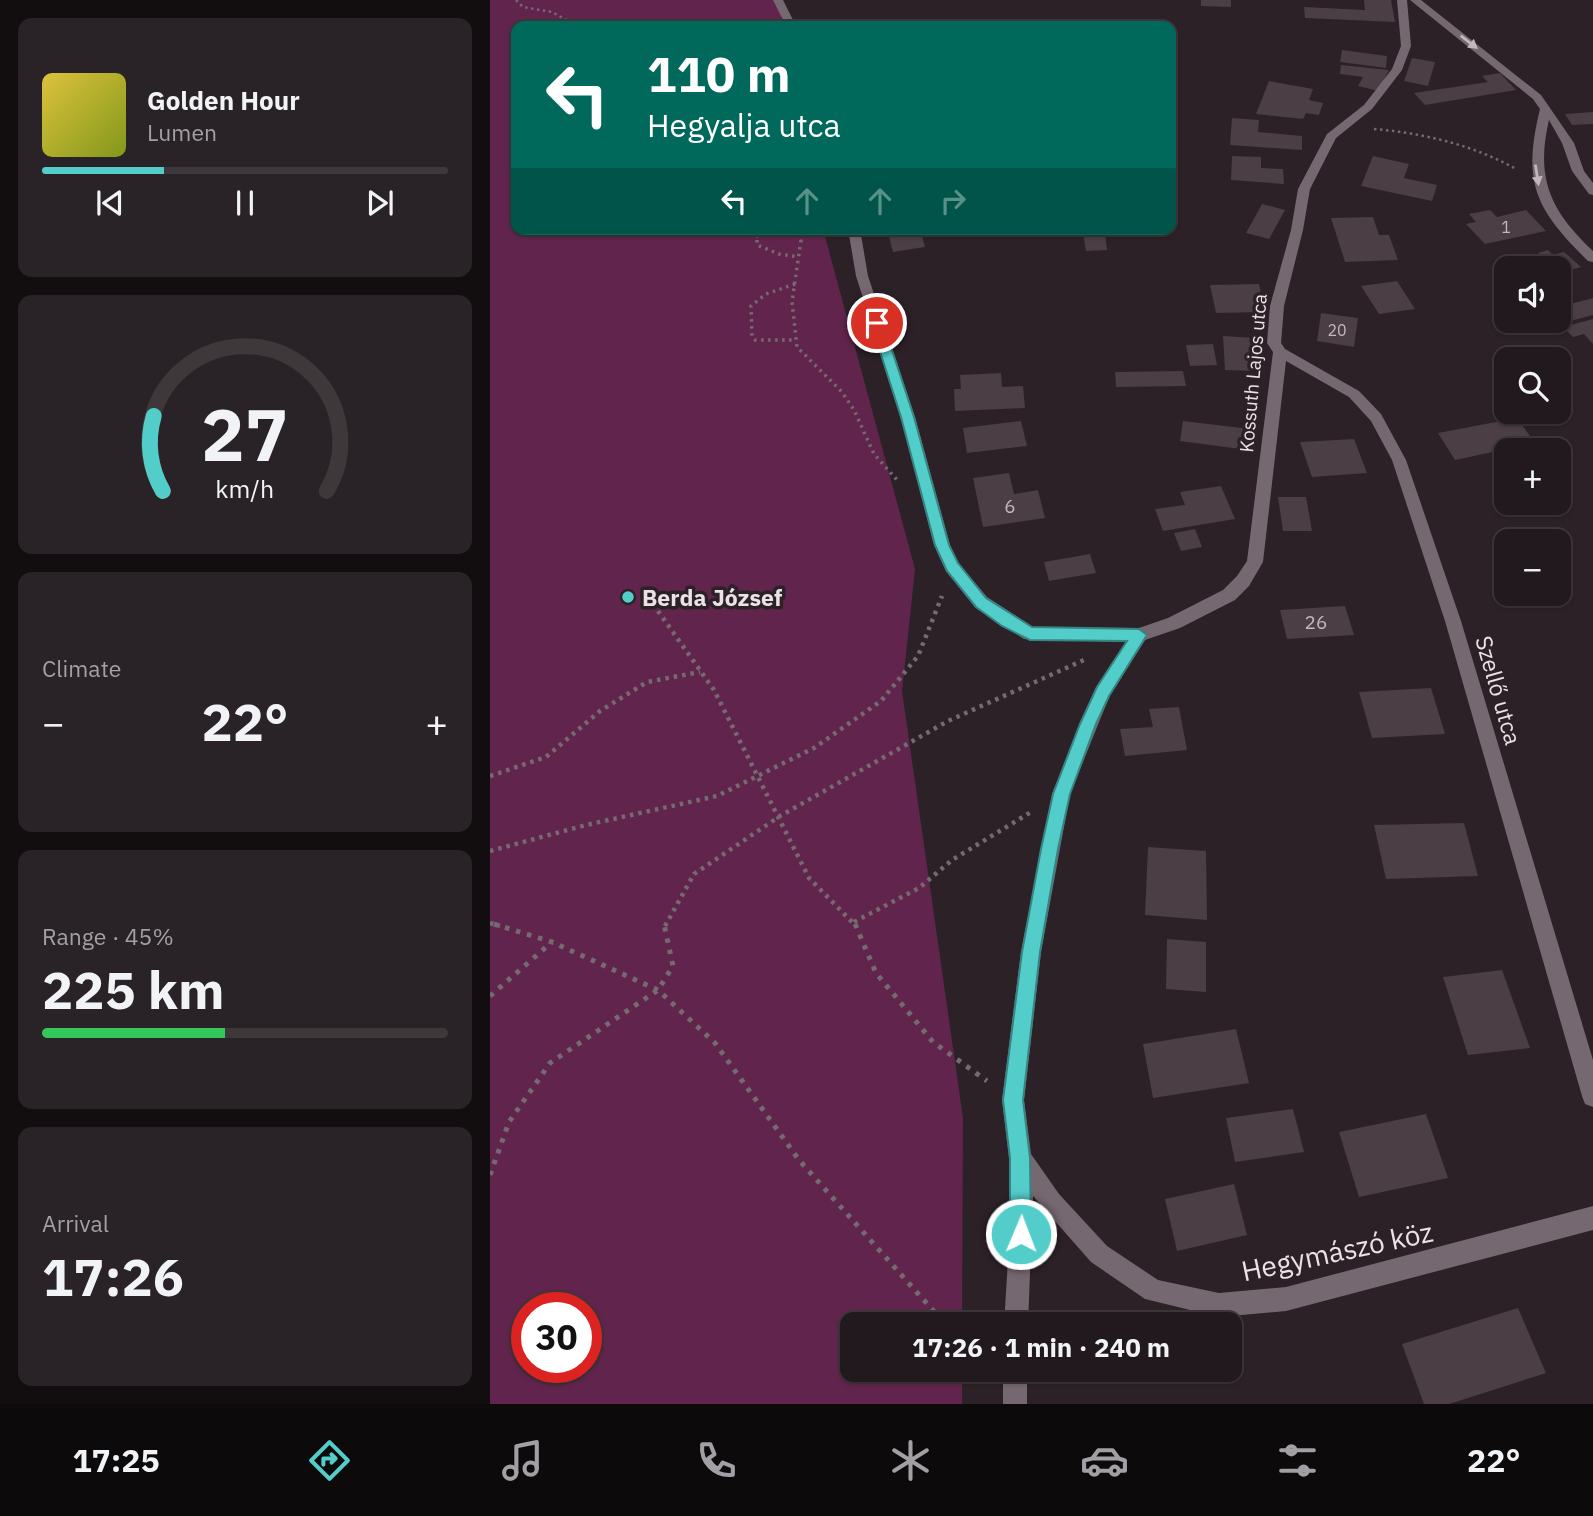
<!DOCTYPE html>
<meta charset="utf-8">
<style>
:root{--surface:#21191d;--page:#292226;--text:#f1f3f6;--muted:#a2a0a4;--line:#3e383b;--accent:#53cdca}
body{margin:0;font-family:"IBM Plex Sans",sans-serif;background:var(--page);color:var(--text);height:100vh;display:flex;flex-direction:column;font-size:26px;white-space:nowrap}
*{box-sizing:border-box;margin:0}
p{font-size:23px;color:var(--muted)}
.icon{flex:none;width:38px;height:38px;fill:none;stroke:currentColor;stroke-width:2;stroke-linecap:round;stroke-linejoin:round}
.map{position:relative;flex:1;overflow:hidden}
.side{display:flex;flex-direction:column;gap:18px;padding:18px;background:#120e10;width:490px}
.side>*{flex:none}
.top-card{position:absolute;left:21px;top:21px;width:665px;height:214px;border-radius:14px;box-shadow:0 2px 5px #0004,0 0 0 2px var(--line);background:#00695c;color:#fff;overflow:hidden}
.fabs{position:absolute;left:1004px;top:256px;display:grid;gap:14px}
.fabs a{display:grid;place-items:center;width:77px;height:77px;border-radius:14px;background:var(--surface);box-shadow:0 2px 5px #0004,0 0 0 2px var(--line);font-size:35px}
.speed{position:absolute;left:21px;top:1292px;display:flex;gap:14px;font-size:35px;font-weight:700;text-align:center}
.speed>*{display:grid;place-content:center;width:91px;height:91px;border-radius:50%;background:var(--surface);box-shadow:0 2px 5px #0004,0 0 0 2px var(--line);line-height:1}
.speed .limit{border:10px solid #d22;background:#fff;color:#111}
.pin{position:absolute;display:grid;place-items:center;width:60px;height:60px;color:#fff;margin:-30px;border:4px solid #fff;border-radius:50%;box-shadow:0 2px 7px #0007}
.me{position:absolute;width:77px;margin:-38px;rotate:1deg;stroke-linejoin:round;filter:drop-shadow(0 0 5px #0008)}
.turn{display:flex;align-items:center;gap:24px;height:147px;padding:0 21px;font-size:32px}
.turn .icon{width:91px;height:91px;stroke-width:2.5}
.turn b{display:block;font-size:49px;line-height:60px}
.lanes{display:flex;align-items:center;height:66px;padding:0 21px;background:#0003;justify-content:center;gap:35px;direction:ltr}
.lanes .off{opacity:.35}
.big{font-size:52px;font-weight:700;line-height:1.1}
.side .tile{flex:1;display:flex;flex-direction:column;justify-content:center;gap:10px;min-width:0;padding:0 24px;border-radius:14px;background:var(--page)}
.side .dial{align-items:center;gap:0}
.dial svg{height:182px;overflow:visible;fill:none;stroke:var(--line);stroke-width:7;stroke-linecap:round;text-anchor:middle}
.dial text{fill:var(--text);stroke:none}
.song{display:flex;align-items:center;gap:21px}
.cover{width:84px;height:84px;border-radius:10px;background:linear-gradient(135deg,hsl(50 70% 55%),hsl(70 70% 35%))}
.played{height:7px;border-radius:4px;background:linear-gradient(90deg,var(--accent) 30%,var(--line) 30%)}
.keys{display:flex;justify-content:space-around;direction:ltr}
.heat{display:flex;justify-content:space-between;align-items:center;font-size:38px;direction:ltr}
.charge{height:10px;border-radius:5px;background:linear-gradient(90deg,#34c759 45%,var(--line) 0)}
.trip{position:absolute;left:350px;top:1312px;width:402px;height:70px;border-radius:14px;background:var(--surface);box-shadow:0 2px 5px #0004,0 0 0 2px var(--line);font-weight:700;line-height:70px;text-align:center}
.tabs{display:flex;height:112px;justify-content:space-around;align-items:center;background:#0d0a0c;color:var(--muted)}
.tabs .icon{width:49px;height:49px}
.tabs .selected{color:var(--accent)}
.tabs b{font-size:32px;color:var(--text)}
main{display:flex;flex:1;min-height:0}
.map>svg:first-child{display:block}
</style>
<main>
<section class="side">
<div class="tile">
<div class="song"><i class="cover"></i><div><b>Golden Hour</b><p>Lumen</p></div></div>
<div class="played"></div>
<div class="keys"><svg class="icon" aria-label="previous" viewBox="0 0 24 24"><path d="M18 5L8 12l10 7zM5 5v14"/></svg><svg class="icon" aria-label="pause" viewBox="0 0 24 24"><path d="M8 5v14M16 5v14"/></svg><svg class="icon" aria-label="next" viewBox="0 0 24 24"><path d="M6 5l10 7-10 7zM19 5v14"/></svg></div>
</div>
<div class="tile dial"><svg viewBox="0 0 100 80">
<path d="M14 69A42 42 0 1 1 86 69"/>
<path d="M14 69A42 42 0 0 1 10 36" stroke="#53cdca"/>
<text x="50" y="56" font-size="32" font-weight="700">27</text>
<text x="50" y="72" font-size="11">km/h</text>
</svg></div>
<div class="tile"><p>Climate</p>
<div class="heat"><a>−</a><b class="big">22°</b><a>+</a></div>
</div>
<div class="tile"><p>Range · 45%</p><b class="big">225 km</b><div class="charge"></div></div>
<div class="tile"><p>Arrival</p><b class="big">17:26</b></div>
</section>
<div class="map">
<svg width="1103" height="1404" viewBox="0 0 1103 1404">
<rect width="100%" height="100%" fill="#2c2127"/>
<path fill="#61254d" fill-rule="evenodd" d="M 0,0 L 290,0 L 292,26 L 26,26 L 26,229 L 333,229 L 425,569 L 412,691 L 473,1118 L 472,1325 L 362,1325 L 362,1370 L 472,1370 L 472,1404 L 0,1404 ZM 37,1307 L 96,1307 L 96,1367 L 37,1367 Z"/>
<path fill="#4b3e45" d="M 711,0 L 741,0 L 741,7 L 711,6 Z
M 874,0 L 901,0 L 905,22 L 815,18 L 814,7 L 875,10 Z
M 852,50 L 897,56 L 896,68 L 850,62 Z
M 922,58 L 945,62 L 938,86 L 914,81 Z
M 851,65 L 899,70 L 888,91 L 868,86 L 873,77 L 850,74 Z
M 1010,73 L 1026,90 L 935,105 L 924,93 L 998,82 L 992,76 Z
M 779,81 L 823,89 L 819,100 L 833,103 L 829,115 L 816,113 L 813,119 L 766,114 Z
M 1103,112 L 1103,124 L 1082,125 L 1075,114 Z
M 742,118 L 769,120 L 768,132 L 812,136 L 812,150 L 740,145 Z
M 742,156 L 771,157 L 771,168 L 793,169 L 794,184 L 741,180 Z
M 883,156 L 919,164 L 914,178 L 947,185 L 942,201 L 871,186 Z
M 772,204 L 795,210 L 779,239 L 756,233 Z
M 1000,210 L 1007,217 L 1036,210 L 1056,231 L 995,244 L 976,224 L 986,222 L 979,214 Z
M 883,217 L 889,235 L 899,235 L 908,260 L 855,262 L 841,218 Z
M 397,229 L 430,229 L 435,247 L 403,252 Z
M 593,233 L 615,233 L 617,250 L 596,251 Z
M 1058,250 L 1063,255 L 1074,252 L 1091,267 L 1069,273 L 1069,268 L 1017,268 L 1053,257 L 1048,253 Z
M 907,281 L 925,309 L 889,314 L 871,286 Z
M 769,284 L 775,312 L 726,313 L 720,285 Z
M 1103,298 L 1103,315 L 1080,321 L 1069,309 L 1069,307 Z
M 831,313 L 868,318 L 864,347 L 827,341 Z
M 1103,319 L 1103,344 L 1094,334 L 1083,337 L 1073,327 Z
M 733,336 L 766,338 L 768,371 L 735,370 Z
M 723,344 L 727,365 L 700,366 L 696,345 Z
M 693,371 L 696,386 L 626,387 L 625,372 Z
M 511,373 L 512,387 L 533,386 L 535,408 L 465,411 L 464,389 L 471,389 L 470,375 Z
M 1027,418 L 1045,443 L 965,460 L 948,433 Z
M 531,421 L 537,446 L 477,453 L 473,428 Z
M 693,421 L 760,429 L 758,450 L 690,441 Z
M 864,439 L 877,473 L 822,477 L 810,442 Z
M 519,473 L 524,494 L 548,490 L 555,518 L 493,527 L 483,478 Z
M 731,486 L 745,519 L 673,531 L 665,509 L 695,505 L 690,492 Z
M 788,497 L 816,497 L 822,531 L 793,531 Z
M 705,529 L 712,547 L 691,551 L 684,533 Z
M 600,554 L 606,573 L 559,581 L 554,562 Z
M 855,606 L 864,635 L 797,639 L 790,610 Z
M 941,688 L 955,734 L 882,738 L 869,692 Z
M 689,707 L 697,750 L 635,756 L 630,729 L 663,727 L 659,709 Z
M 974,823 L 988,876 L 896,879 L 884,825 Z
M 658,847 L 716,851 L 717,920 L 655,915 Z
M 677,939 L 716,942 L 716,992 L 676,989 Z
M 1012,970 L 1040,1048 L 978,1055 L 953,977 Z
M 746,1029 L 759,1083 L 663,1098 L 653,1044 Z
M 803,1109 L 814,1152 L 745,1162 L 736,1118 Z
M 936,1114 L 958,1178 L 869,1197 L 849,1132 Z
M 744,1184 L 757,1235 L 687,1251 L 675,1199 Z
M 1028,1308 L 1056,1373 L 959,1404 L 934,1404 L 912,1344 Z"/>
<g fill="none" stroke-linecap="round" stroke-linejoin="round">
<path stroke="#746a70" stroke-width="2.5" stroke-dasharray="2.5 3.5" stroke-linecap="butt" d="M 26,0 L 33,7 L 62,12 L 87,26
M 884,129 C 933,133 983,145 1026,169
M 267,229 L 267,242
M 311,242 L 313,229"/>
<path stroke="#746a70" stroke-width="3.5" stroke-dasharray="2.5 4.5" stroke-linecap="butt" d="M 267,240 L 267,245 L 289,254 L 309,257
M 311,240 L 302,302 L 307,347 L 352,392 L 364,410 L 384,454 L 408,481
M 305,284 L 276,294 L 261,306 L 262,336 L 265,340 L 305,340"/>
<path stroke="#746a70" stroke-width="4.5" stroke-dasharray="3.5 5" stroke-linecap="butt" d="M 163,604 L 224,690 L 319,878 L 366,926
M 0,776 L 56,757 L 110,711 L 157,682 L 210,672
M 0,851 L 96,825 L 227,796 L 324,748 L 391,701 L 428,656 L 452,596
M 364,922 L 429,888 L 462,860 L 541,812
M 0,923 L 10,926
M 175,926 L 204,874 L 290,816 L 458,721 L 594,660"/>
<path stroke="#746a70" stroke-width="5" stroke-dasharray="4.5 7" stroke-linecap="butt" d="M 4,924 L 62,942 L 168,990 L 225,1043 L 309,1160 L 456,1325
M 365,924 L 386,973 L 443,1042 L 497,1081
M 0,996 L 62,942
M 0,1175 L 19,1122 L 60,1063 L 168,990 L 183,966 L 174,924"/>
<path fill="#766870" fill-rule="evenodd" d="M 283,0 L 293,0 L 306,26 L 296,26 Z
M 907,0 L 917,0 L 921,46 L 912,70 L 882,109 L 846,138 L 820,189 L 813,230 L 794,306 L 791,343 L 795,349 L 869,391 L 891,414 L 916,460 L 971,621 L 1103,1060 L 1103,1107 L 1095,1104 L 1092,1096 L 955,621 L 902,460 L 881,421 L 859,397 L 796,361 L 773,562 L 759,586 L 745,600 L 690,628 L 655,640 L 620,695 L 580,794 L 551,952 L 534,1100 L 541,1154 L 569,1194 L 617,1246 L 668,1280 L 729,1293 L 796,1287 L 1103,1206 L 1103,1230 L 796,1311 L 729,1317 L 655,1299 L 601,1262 L 543,1196 L 538,1325 L 514,1325 L 521,1210 L 519,1158 L 512,1100 L 531,952 L 562,794 L 604,692 L 636,642 L 534,639 L 485,607 L 456,571 L 444,545 L 411,417 L 366,276 L 358,229 L 370,229 L 378,276 L 425,417 L 460,545 L 468,563 L 497,597 L 543,627 L 649,628 L 678,618 L 733,590 L 747,576 L 757,561 L 783,352 L 777,343 L 780,306 L 801,230 L 808,189 L 837,134 L 874,105 L 902,69 L 911,46 Z
M 920,0 L 931,0 L 1051,95 L 1084,143 L 1094,171 L 1103,183 L 1103,195 L 1099,194 L 1082,171 L 1072,143 L 1059,120 C 1045,179 1061,211 1103,251 L 1103,262 L 1098,261 C 1045,209 1032,183 1050,109 L 1043,99 Z
M 513,1370 L 537,1370 L 537,1404 L 513,1404 Z"/>
</g>
<defs><path id="oneway-solid" d="M-6-.8H1V-3.2L6.5 0L1 3.2V.8H-6Z" transform="scale(1.75)"/></defs>
<g fill="#c1b7bd">
<use href="#oneway-solid" transform="translate(979 42) rotate(38)"/>
<use href="#oneway-solid" transform="translate(1047 175) rotate(81)"/>
</g>
<path fill="#53cdca" stroke="#368583" stroke-width="2" d="M 387,319 L 393,323 L 424,417 L 459,545 L 468,563 L 496,598 L 542,627 L 649,629 L 657,635 L 619,696 L 606,724 L 580,794 L 568,849 L 550,952 L 533,1100 L 540,1158 L 541,1234 L 538,1241 L 531,1244 L 523,1241 L 520,1234 L 520,1158 L 513,1100 L 532,952 L 551,849 L 563,794 L 590,724 L 607,687 L 637,641 L 540,640 L 512,626 L 486,607 L 457,571 L 445,545 L 411,417 L 381,323 Z"/>
<circle fill="#53cdca" stroke="#2c2127" stroke-width="2.5" cx="138" cy="597" r="7"/>
<g text-anchor="middle" dominant-baseline="central" stroke-width="7" stroke-linejoin="round" paint-order="stroke">
<g font-size="16" fill="#c2b9be">
<text x="1016" y="227">1</text>
<text x="847" y="330">20</text>
</g>
<g font-size="19" fill="#eae2e7" stroke="#2c2127">
<text transform="translate(763 373) rotate(-85)">Kossuth Lajos utca</text>
</g>
<g font-size="19" fill="#c2b9be">
<text x="520" y="506">6</text>
<text x="826" y="622">26</text>
</g>
<g font-size="23" font-weight="bold" fill="#eae2e7" stroke="#2c2127" text-anchor="start">
<text x="152" y="597">Berda József</text>
</g>
<g font-size="23" fill="#eae2e7" stroke="#2c2127">
<text transform="translate(1009 690) rotate(74)">Szellő utca</text>
</g>
<g font-size="28" fill="#eae2e7" stroke="#2c2127">
<text transform="translate(847 1251) rotate(-12)">Hegymászó köz</text>
</g>
</g>
</svg>
<div class="fabs">
<a><svg class="icon" aria-label="sound" viewBox="0 0 24 24"><path d="M4 9h4l5-4v14l-5-4H4zM17 9q2 3 0 6"/></svg></a>
<a><svg class="icon" aria-label="search" viewBox="0 0 24 24"><circle cx="10" cy="10" r="6"/><path d="M15 15l6 6"/></svg></a>
<a>+</a>
<a>−</a>
</div>
<div class="speed"><div class="limit">30</div></div>
<div class="pin" style="left:387px;top:323px;background:#d93025"><svg class="icon" aria-label="arrive" viewBox="0 0 24 24"><path d="M6 21V4h12l-3 4 3 4H6"/></svg></div>
<svg class="me" style="left:531px;top:1234px" viewBox="-20 -20 40 40"><circle r="17" fill="#53cdca" stroke="#fff" stroke-width="3"/><path d="M0-11L8 9 0 5-8 9z" fill="#fff"/></svg>
<div class="trip">17:26 · 1 min · 240 m</div>
<div class="top-card">
<div class="turn"><svg class="icon" aria-label="left" viewBox="0 0 24 24"><path d="M17 20v-9H6M10 6l-5 5 5 5"/></svg><div><b>110 m</b>Hegyalja utca</div></div>
<div class="lanes"><svg class="icon" aria-label="left" viewBox="0 0 24 24"><path d="M17 20v-9H6M10 6l-5 5 5 5"/></svg><svg class="icon off" aria-label="ahead" viewBox="0 0 24 24"><path d="M12 20V5M6 11l6-6 6 6"/></svg><svg class="icon off" aria-label="ahead" viewBox="0 0 24 24"><path d="M12 20V5M6 11l6-6 6 6"/></svg><svg class="icon off" aria-label="right" viewBox="0 0 24 24"><path d="M7 20v-9h11M14 6l5 5-5 5"/></svg></div>
</div>
</div>
</main>
<nav class="tabs">
<b>17:25</b>
<svg class="icon selected" aria-label="directions" viewBox="0 0 24 24"><path d="M12 3l9 9-9 9-9-9zM9 14v-3h6M13 9l2 2-2 2"/></svg>
<svg class="icon" aria-label="music" viewBox="0 0 24 24"><path d="M9 18V5l10-2v13"/><circle cx="6" cy="18" r="3"/><circle cx="16" cy="16" r="3"/></svg>
<svg class="icon" aria-label="phone" viewBox="0 0 24 24"><path d="M5 4h4l2 5-3 2q2 4 5 5l2-3 5 2v4C11 20 4 13 5 4z"/></svg>
<svg class="icon" aria-label="climate" viewBox="0 0 24 24"><path d="M12 3v18M4 7l16 10M4 17L20 7"/></svg>
<svg class="icon" aria-label="car" viewBox="0 0 24 24"><path d="M5 17H2v-5l4-1 3-4h7l3 4 3 1v5h-3M9 17h6M6 11h13"/><circle cx="7" cy="17" r="2"/><circle cx="17" cy="17" r="2"/></svg>
<svg class="icon" aria-label="filters" viewBox="0 0 24 24"><path d="M4 7h16M4 17h16"/><circle cx="9" cy="7" r="2"/><circle cx="15" cy="17" r="2"/></svg>
<b>22°</b>
</nav>
